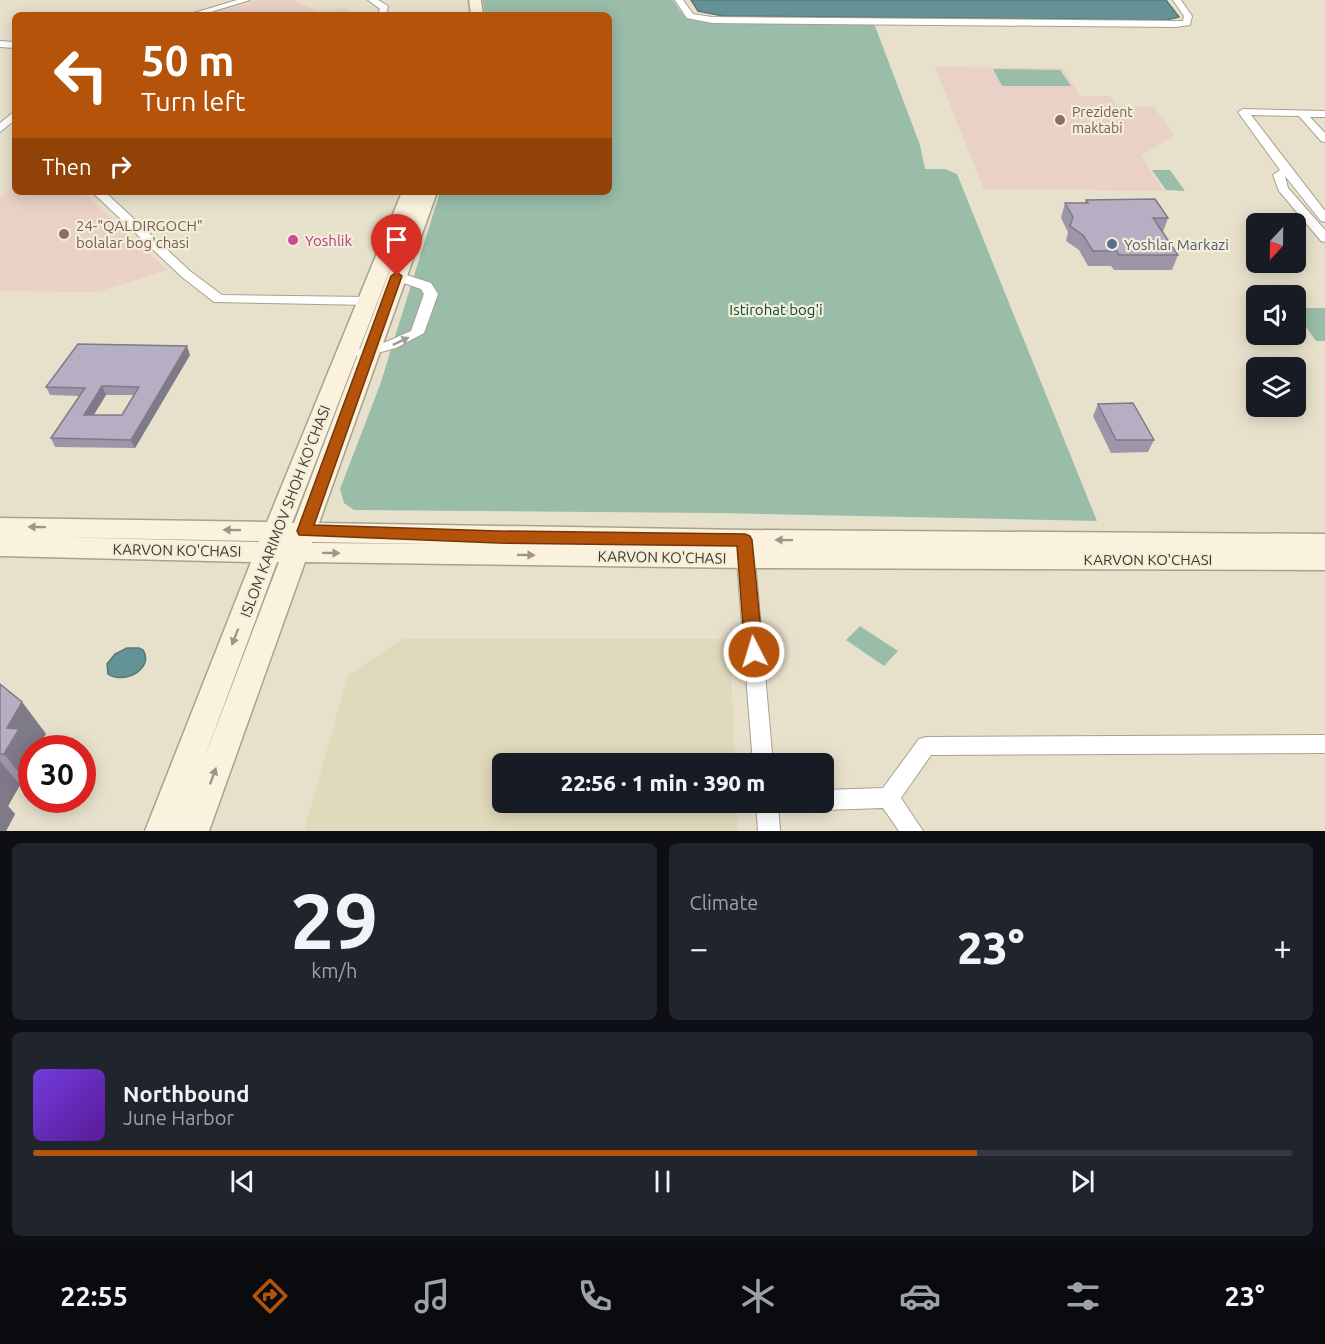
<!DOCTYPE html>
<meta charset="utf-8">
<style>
:root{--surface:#171b24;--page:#20242c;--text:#f1f3f6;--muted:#9ea1a6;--line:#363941;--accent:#b45309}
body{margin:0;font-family:Ubuntu,sans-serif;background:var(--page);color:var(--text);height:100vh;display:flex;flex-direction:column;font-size:22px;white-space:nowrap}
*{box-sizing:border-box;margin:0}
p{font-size:20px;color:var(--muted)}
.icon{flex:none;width:33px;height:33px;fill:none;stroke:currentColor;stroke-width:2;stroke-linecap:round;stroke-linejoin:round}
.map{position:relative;height:831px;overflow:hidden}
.panel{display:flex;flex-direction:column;gap:12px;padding:12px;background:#0d0f14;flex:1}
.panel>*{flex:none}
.top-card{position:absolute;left:12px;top:12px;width:600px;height:183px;border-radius:9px;box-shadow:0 3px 15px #0003;background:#b45309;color:#fff;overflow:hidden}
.needle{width:39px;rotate:202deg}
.tools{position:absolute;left:1246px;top:213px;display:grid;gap:12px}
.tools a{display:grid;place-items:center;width:60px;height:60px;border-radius:9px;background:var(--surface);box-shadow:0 3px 15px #0003;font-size:30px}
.speed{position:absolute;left:18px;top:735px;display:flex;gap:12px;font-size:30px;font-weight:700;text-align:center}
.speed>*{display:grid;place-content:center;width:78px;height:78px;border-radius:50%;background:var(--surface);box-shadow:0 3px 15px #0003;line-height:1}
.speed .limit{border:9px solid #d22;background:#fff;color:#111}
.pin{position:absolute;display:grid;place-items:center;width:51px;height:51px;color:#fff;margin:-62px -26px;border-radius:50% 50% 50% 0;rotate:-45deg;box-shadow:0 0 6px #0007}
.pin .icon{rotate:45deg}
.me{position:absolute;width:66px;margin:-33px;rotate:355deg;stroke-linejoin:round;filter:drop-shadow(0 0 4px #0008)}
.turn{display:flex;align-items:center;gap:21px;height:126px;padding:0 30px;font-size:27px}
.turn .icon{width:78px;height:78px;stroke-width:2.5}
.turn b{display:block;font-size:42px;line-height:51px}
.then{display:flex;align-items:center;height:57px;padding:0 30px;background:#0003;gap:12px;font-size:22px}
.big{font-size:45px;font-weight:800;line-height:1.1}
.panel .widget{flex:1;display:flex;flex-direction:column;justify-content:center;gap:9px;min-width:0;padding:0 21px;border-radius:9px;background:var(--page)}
.panel .dial{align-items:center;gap:0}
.dial b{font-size:78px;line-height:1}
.song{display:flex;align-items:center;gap:18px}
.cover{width:72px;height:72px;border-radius:9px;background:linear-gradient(135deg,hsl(260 70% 55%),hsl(270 70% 35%))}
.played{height:6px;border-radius:3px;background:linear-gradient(90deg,var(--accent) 75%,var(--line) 75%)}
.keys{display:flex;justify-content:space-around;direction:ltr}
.heat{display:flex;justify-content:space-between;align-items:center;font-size:33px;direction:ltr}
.panel .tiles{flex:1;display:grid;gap:12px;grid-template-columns:1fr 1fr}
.widget:last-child{grid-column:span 2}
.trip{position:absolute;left:492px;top:753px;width:342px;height:60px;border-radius:9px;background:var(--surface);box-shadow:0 3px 15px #0003;font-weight:800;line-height:60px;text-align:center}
.menu{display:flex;height:96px;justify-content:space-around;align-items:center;background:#090b0e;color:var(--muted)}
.menu .icon{width:42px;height:42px}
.menu .on{color:var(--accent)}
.menu b{font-size:27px;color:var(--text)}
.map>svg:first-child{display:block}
</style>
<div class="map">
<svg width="1325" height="831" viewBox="0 0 1325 831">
<rect width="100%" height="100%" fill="#e7e1cc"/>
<path fill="#e1d9bc" d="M 402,639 L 730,639 L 735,763 L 502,764 L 502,802 L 736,803 L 738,831 L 304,831 L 348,675 Z"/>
<path fill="#e9d1c7" d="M 258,0 L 294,0 L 318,12 L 343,8 L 357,15 L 203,15 Z
M 935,67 L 1063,68 L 1080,96 L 1110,96 L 1116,106 L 1153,106 L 1174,135 L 1141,156 L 1164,191 L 984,189 Z
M 15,184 L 15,192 L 83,192 L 167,270 L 98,292 L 0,291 L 0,198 Z"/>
<path fill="#99bda9" d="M 483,0 L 673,0 L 684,16 L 704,21 L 872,23 L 875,26 L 920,145 L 925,169 L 945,169 L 957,174 L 1097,521 L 715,513 L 354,510 L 344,503 L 340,489 L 380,385 L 440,192 L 609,192 L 609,15 L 485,15 Z
M 993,69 L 1060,70 L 1071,86 L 1002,86 Z
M 1152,170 L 1170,170 L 1185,191 L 1166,190 Z
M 1296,308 L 1325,308 L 1325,341 L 1316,341 L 1296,313 Z
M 860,626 L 898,651 L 884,666 L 846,640 Z"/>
<path fill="#649397" stroke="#587878" stroke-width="1.5" d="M 691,0 L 1166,0 L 1179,17 L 1166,20 L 723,16 L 698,11 Z
M 127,648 L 139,648 L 143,650 C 155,669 123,685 108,674 L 107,664 L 115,654 Z"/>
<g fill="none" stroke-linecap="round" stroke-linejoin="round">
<defs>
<path id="street" d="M 237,0 L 250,0 L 201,15 L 187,15 Z
M 368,0 L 378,0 L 388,6 L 386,15 L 378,15 L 380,9 Z
M 675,0 L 683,0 L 693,14 L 712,17 L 1183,21 L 1184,16 L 1173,0 L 1181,0 L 1192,16 L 1190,25 L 1176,27 L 712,23 L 687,18 Z
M 0,41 L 15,42 L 15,48 L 0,47 Z
M 1243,109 L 1325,111 L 1325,117 L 1310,117 L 1325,133 L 1325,142 L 1321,141 L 1299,116 L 1251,115 L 1325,211 L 1325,222 L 1321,221 L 1285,176 L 1288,188 L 1325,230 L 1325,242 L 1321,241 L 1279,191 L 1273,175 L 1280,170 L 1238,112 Z
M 15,111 L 15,120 L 0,132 L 0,123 Z
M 92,192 L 105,192 L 190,271 L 222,295 L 368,297 L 375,301 L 368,305 L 214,302 L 182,277 Z
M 397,272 L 431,283 L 438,294 L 424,333 L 396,348 L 362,357 L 357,356 L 355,353 L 357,350 L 386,342 L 411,331 L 424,294 L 421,289 L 392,279 L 391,276 Z
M 745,542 L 751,544 L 754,549 L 773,764 L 753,764 L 736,549 L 739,544 Z
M 1325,735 L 1325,753 L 931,755 L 901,798 L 923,831 L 899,831 L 883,808 L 824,810 L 817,807 L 814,802 L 824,802 L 824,790 L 883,788 L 919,739 L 926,737 Z
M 756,802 L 778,802 L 780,831 L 758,831 Z"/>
<path id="secondary" d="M 469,0 L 481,0 L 483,15 L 471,15 Z
M 402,192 L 437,192 L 319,523 L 745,530 L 1325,534 L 1325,570 L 746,568 L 305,562 L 209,831 L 145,831 L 251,562 L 0,556 L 0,518 L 267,522 ZM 414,207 L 294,523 L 292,523 ZM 55,537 L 259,541 L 259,542 ZM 312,542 L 433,544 L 312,543 ZM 277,562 L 279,562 L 201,767 Z"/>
</defs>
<use href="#street" stroke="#a7a18d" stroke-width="2"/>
<use href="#secondary" stroke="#a7a18d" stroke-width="3"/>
<use href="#street" fill="#fff" fill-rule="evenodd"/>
<use href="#secondary" fill="#faf2dd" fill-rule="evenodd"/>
</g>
<path fill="#9d96a8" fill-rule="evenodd" d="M 1086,200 L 1168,218 L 1163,232 L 1178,255 L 1172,270 L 1114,270 L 1111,266 L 1088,266 L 1079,250 L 1066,241 L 1068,232 L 1061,218 L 1065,203 L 1085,203 Z
M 190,355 L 135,448 L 55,447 L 51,438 L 80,396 L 50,395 L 46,387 ZM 106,395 L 134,395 L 122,415 L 94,415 Z
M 1098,404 L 1154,440 L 1148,452 L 1111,453 L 1093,416 Z
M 0,684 L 22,702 L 46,734 L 32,748 L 32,781 L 29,785 L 20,785 L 8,806 L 15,814 L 6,831 L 0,831 Z"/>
<path fill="#7f7a88" d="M 187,346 L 190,355 L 135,448 L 131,440 Z
M 102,386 L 106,395 L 88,423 L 84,415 Z
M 22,702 L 46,734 L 38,748 L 32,748 L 32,781 L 29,785 L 4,754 L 7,728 Z
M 0,761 L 20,785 L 8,806 L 15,814 L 6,831 L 0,831 Z"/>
<path fill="#b6afc3" stroke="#7f7a88" stroke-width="1.5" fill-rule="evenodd" d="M 1155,199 L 1168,218 L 1153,218 L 1178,255 L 1119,255 L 1117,251 L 1093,251 L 1083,235 L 1070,226 L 1073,217 L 1065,203 L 1088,203 L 1086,200 Z
M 78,344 L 187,346 L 131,440 L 51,438 L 85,388 L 46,387 ZM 102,386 L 139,387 L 122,415 L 84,415 Z
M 1133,403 L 1154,440 L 1116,440 L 1098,404 Z
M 0,684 L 22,702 L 7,728 L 19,729 L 4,754 L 0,754 Z"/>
<defs><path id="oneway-solid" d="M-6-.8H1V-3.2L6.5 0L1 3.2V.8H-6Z" transform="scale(1.5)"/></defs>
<use fill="#9e9c98" href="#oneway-solid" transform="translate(401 341) rotate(-25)"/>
<g fill="#9b9687">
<use href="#oneway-solid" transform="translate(37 527) rotate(-179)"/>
<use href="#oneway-solid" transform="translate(232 530) rotate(-179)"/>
<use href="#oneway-solid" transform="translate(784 540) rotate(-179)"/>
<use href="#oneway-solid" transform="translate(331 553) rotate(1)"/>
<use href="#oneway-solid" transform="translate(526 555) rotate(1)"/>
<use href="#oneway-solid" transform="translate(235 637) rotate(111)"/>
<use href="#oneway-solid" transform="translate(213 776) rotate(-70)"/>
</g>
<path fill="#b45309" stroke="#753606" stroke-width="1.5" d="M 397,272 L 402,276 L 314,525 L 498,531 L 745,534 L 750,536 L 752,540 L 763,652 L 760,658 L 754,660 L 748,658 L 745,652 L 737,546 L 498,543 L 299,535 L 297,531 L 391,276 Z"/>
<g fill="#8d6e63" stroke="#f4eed9" stroke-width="2">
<circle cx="1060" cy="120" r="6"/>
<circle cx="64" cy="234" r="6"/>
</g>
<circle fill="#d1479c" stroke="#f4eed9" stroke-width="2" cx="293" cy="240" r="6"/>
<circle fill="#5c6f8a" stroke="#f4eed9" stroke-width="2" cx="1112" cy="244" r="6"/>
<g text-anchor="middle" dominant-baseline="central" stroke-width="4.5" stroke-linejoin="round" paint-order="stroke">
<g font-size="14" fill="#785e54" stroke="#f4eed9" text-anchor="start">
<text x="1072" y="112">Prezident<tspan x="1072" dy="16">maktabi</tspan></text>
</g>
<g font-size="15" fill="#785e54" stroke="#f4eed9" text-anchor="start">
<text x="76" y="225">24-"QALDIRGOCH"<tspan x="76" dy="17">bolalar bog'chasi</tspan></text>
</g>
<g font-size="15" fill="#b23c85" stroke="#f4eed9" text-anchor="start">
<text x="305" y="240">Yoshlik</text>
</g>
<g font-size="15" fill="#4e5e75" stroke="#f4eed9" text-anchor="start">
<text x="1124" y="244">Yoshlar Markazi</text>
</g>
<g font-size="15" fill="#074e33" stroke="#f4eed9">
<text x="776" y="309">Istirohat bog'i</text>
</g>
<g font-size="15" fill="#3c3931" stroke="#f4eed9">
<text transform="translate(285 511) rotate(-69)">ISLOM KARIMOV SHOH KO'CHASI</text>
<text transform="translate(177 550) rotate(1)">KARVON KO'CHASI</text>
<text transform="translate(662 557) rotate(1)">KARVON KO'CHASI</text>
<text x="1148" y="559">KARVON KO'CHASI</text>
</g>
</g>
</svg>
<div class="tools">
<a><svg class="needle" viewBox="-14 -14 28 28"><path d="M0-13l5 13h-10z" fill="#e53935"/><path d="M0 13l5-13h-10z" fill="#9ea1a6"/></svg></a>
<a><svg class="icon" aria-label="sound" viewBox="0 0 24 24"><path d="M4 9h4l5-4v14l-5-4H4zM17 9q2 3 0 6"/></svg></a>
<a><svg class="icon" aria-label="layers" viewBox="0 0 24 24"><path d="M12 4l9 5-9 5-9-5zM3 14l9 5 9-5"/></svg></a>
</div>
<div class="speed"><div class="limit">30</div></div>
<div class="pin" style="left:397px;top:276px;background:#d93025"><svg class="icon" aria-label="arrive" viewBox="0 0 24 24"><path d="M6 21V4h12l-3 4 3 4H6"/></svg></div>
<svg class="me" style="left:754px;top:652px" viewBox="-20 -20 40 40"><circle r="17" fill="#b45309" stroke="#fff" stroke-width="3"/><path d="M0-11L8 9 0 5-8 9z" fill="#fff"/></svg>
<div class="trip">22:56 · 1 min · 390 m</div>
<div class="top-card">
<div class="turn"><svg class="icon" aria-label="left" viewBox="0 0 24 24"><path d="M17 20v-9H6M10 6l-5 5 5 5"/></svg><div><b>50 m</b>Turn left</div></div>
<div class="then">Then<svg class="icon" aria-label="right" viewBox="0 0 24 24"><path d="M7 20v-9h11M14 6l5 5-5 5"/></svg></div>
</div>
</div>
<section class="panel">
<div class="tiles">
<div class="widget dial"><b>29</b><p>km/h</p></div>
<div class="widget"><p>Climate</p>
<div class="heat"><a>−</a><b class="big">23°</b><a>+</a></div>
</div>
<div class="widget">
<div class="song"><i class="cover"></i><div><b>Northbound</b><p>June Harbor</p></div></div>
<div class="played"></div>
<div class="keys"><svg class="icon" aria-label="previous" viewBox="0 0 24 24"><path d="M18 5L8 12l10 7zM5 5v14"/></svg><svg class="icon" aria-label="pause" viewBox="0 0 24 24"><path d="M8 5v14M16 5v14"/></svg><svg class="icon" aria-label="next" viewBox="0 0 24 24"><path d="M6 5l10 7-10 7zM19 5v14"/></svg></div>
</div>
</div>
</section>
<nav class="menu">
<b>22:55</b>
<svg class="icon on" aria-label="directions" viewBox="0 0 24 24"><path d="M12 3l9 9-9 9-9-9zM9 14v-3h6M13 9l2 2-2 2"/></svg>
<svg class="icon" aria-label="music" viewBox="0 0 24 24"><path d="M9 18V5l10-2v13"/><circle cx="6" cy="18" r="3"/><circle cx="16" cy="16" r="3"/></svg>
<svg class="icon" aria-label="phone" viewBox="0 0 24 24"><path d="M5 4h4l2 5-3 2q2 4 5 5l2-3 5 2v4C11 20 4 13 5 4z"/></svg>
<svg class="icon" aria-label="climate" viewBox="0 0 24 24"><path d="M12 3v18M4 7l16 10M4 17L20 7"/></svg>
<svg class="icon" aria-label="car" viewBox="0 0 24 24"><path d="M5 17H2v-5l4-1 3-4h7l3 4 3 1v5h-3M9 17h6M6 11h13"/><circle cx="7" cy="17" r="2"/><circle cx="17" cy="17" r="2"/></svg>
<svg class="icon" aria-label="filters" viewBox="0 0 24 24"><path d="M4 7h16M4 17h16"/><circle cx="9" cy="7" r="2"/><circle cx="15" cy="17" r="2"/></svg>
<b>23°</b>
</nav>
